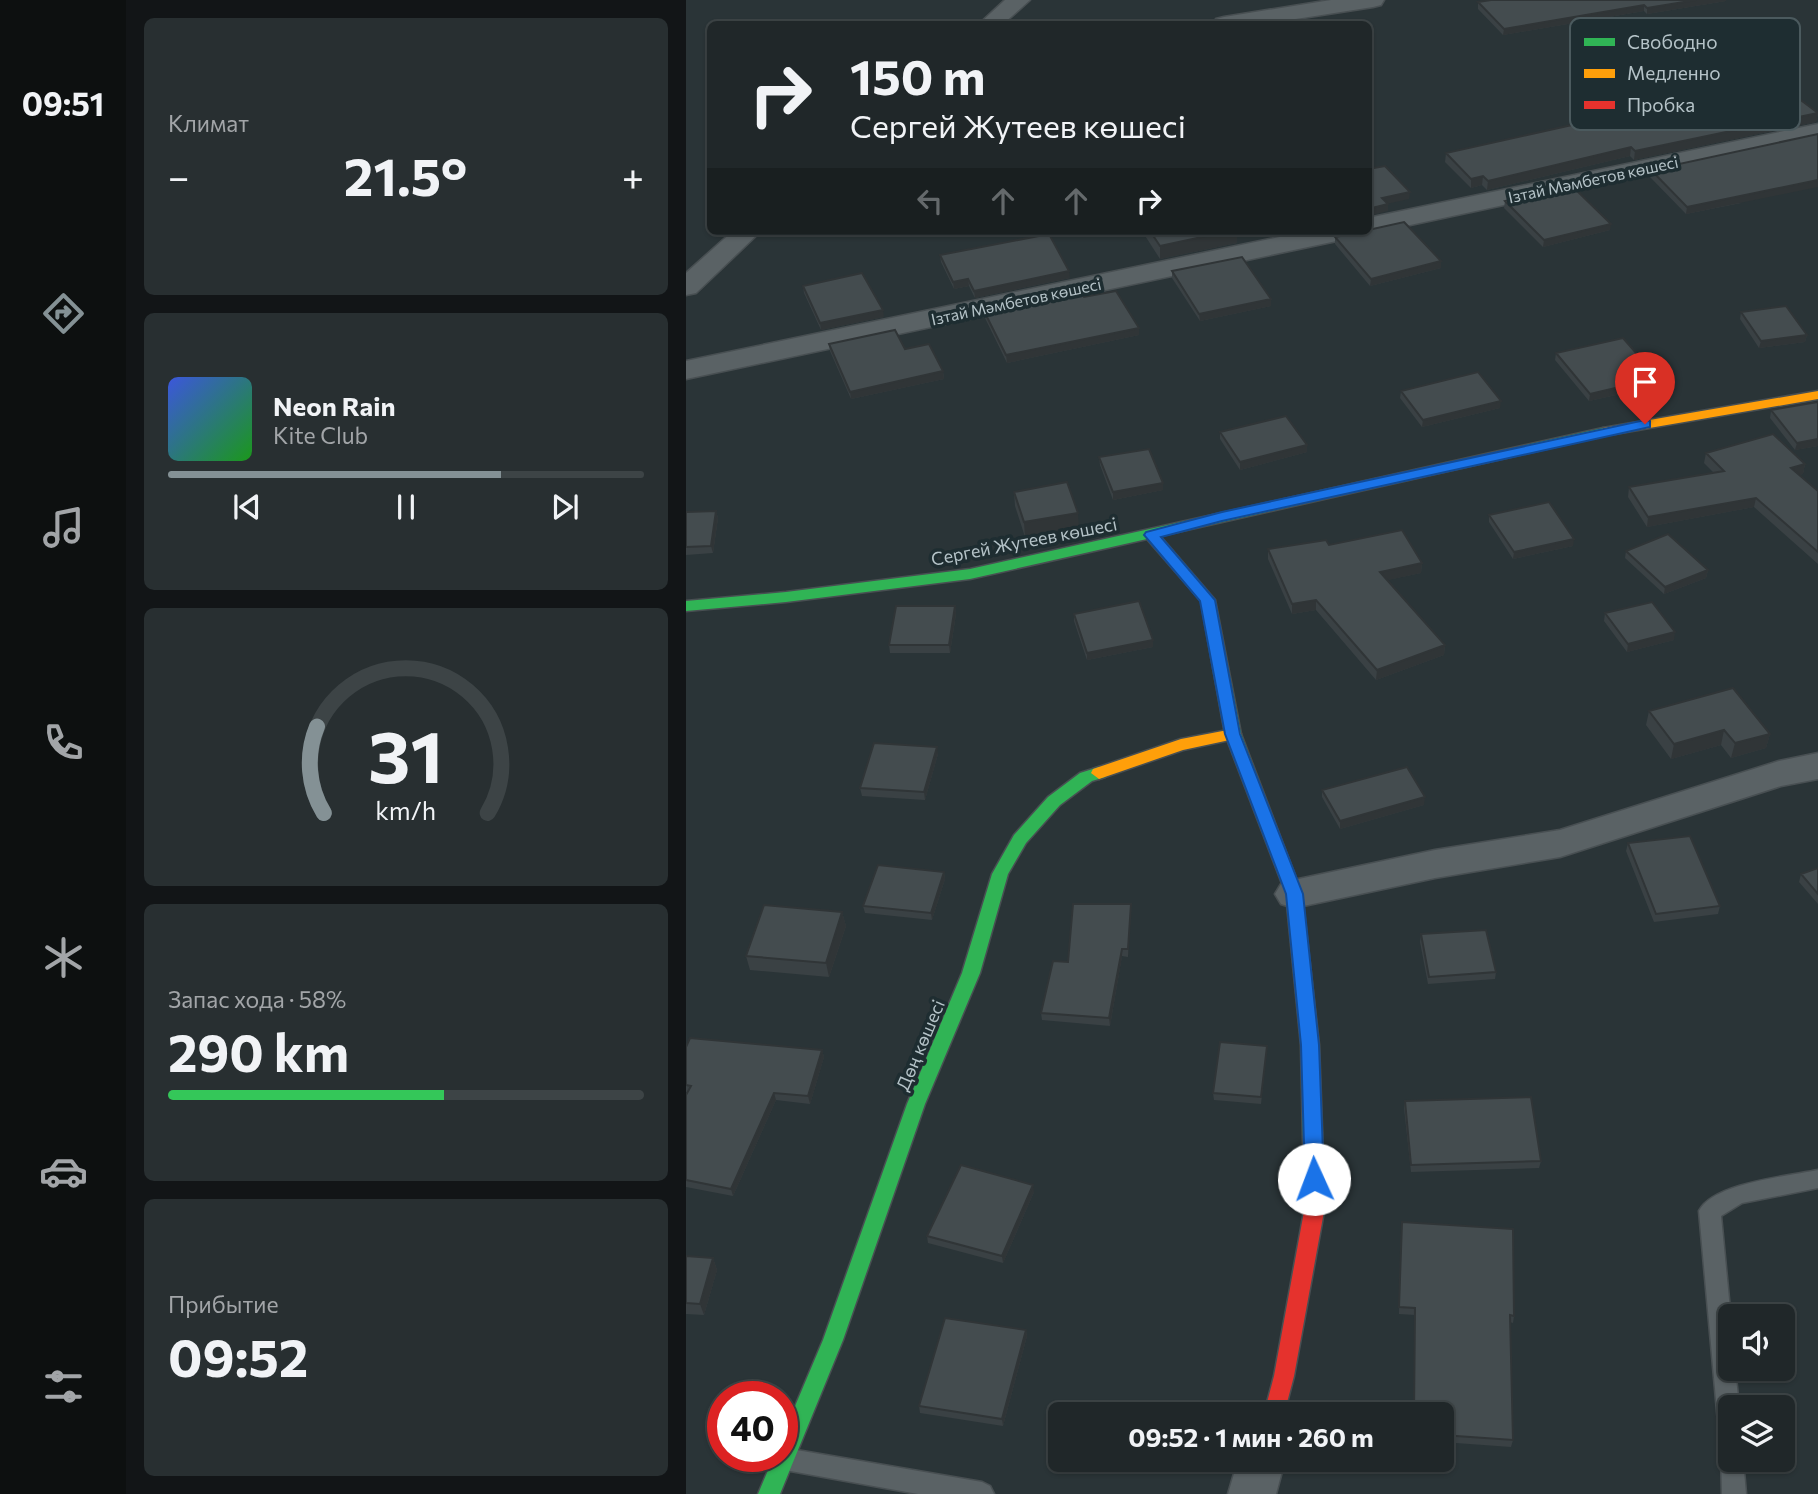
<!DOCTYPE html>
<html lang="ru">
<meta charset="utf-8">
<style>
:root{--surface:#202729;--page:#282f31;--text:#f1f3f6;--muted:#a2a5a8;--line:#3d4446;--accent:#849195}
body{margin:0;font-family:Commissioner,sans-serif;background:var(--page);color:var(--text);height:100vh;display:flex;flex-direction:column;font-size:26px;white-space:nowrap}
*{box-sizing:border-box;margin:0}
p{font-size:23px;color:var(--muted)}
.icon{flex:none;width:38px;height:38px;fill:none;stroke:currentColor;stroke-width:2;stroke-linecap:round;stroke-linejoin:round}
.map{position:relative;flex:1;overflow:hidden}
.side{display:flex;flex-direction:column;gap:18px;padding:18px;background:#121517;width:560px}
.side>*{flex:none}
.banner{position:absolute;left:21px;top:21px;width:665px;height:214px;border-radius:10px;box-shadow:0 2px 5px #0004,0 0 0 2px var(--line);background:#202729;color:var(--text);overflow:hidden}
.tools{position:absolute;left:1032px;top:1304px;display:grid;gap:14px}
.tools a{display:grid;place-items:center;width:77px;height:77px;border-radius:10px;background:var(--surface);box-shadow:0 2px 5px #0004,0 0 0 2px var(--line);font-size:35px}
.speed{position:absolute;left:21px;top:1381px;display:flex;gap:14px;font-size:35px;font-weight:700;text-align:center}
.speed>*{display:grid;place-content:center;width:91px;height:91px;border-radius:50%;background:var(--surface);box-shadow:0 2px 5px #0004,0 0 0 2px var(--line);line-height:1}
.speed .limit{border:10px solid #d22;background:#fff;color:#111}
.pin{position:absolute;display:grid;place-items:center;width:60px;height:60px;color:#fff;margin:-72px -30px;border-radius:50% 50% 50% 0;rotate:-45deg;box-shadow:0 0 7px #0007}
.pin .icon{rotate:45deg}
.me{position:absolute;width:77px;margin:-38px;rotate:358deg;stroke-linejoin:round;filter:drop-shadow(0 0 5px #0008)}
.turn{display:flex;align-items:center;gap:24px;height:147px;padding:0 28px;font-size:32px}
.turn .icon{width:91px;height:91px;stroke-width:2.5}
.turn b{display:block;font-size:49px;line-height:60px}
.lanes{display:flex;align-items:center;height:66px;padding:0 28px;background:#0003;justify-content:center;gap:35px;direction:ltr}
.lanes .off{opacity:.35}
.big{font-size:52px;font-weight:700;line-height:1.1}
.side .tile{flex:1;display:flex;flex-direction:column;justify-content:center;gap:10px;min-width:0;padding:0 24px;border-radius:10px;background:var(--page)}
.side .dial{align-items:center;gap:0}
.dial svg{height:182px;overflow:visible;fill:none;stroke:var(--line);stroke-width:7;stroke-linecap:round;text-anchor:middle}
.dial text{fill:var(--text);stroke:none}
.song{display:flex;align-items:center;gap:21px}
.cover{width:84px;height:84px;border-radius:10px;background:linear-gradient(135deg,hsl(230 70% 55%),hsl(120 70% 35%))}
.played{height:7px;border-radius:4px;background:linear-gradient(90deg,var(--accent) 70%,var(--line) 70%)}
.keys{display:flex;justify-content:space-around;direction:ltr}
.heat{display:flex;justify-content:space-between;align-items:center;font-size:38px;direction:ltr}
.charge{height:10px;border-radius:5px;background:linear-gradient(90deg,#34c759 58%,var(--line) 0)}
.trip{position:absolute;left:362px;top:1402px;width:406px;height:70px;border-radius:10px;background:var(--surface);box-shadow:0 2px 5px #0004,0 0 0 2px var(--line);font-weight:700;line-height:70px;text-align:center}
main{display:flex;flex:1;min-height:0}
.tabs{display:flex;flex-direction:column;width:126px;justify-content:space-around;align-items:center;background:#0d1010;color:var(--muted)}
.tabs .icon{width:49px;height:49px}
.tabs .on{color:var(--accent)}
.tabs b{font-size:32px;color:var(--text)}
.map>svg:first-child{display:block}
</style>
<main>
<nav class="tabs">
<b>09:51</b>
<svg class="icon on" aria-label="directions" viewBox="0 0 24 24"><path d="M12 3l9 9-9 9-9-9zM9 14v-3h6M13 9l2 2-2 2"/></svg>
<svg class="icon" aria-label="music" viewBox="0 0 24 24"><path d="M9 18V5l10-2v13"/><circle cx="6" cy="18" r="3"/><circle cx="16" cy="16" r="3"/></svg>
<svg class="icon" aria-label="phone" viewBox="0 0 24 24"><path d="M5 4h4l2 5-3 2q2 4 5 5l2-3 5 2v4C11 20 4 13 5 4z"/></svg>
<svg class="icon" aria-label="climate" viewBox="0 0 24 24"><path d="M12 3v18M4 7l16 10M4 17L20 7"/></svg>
<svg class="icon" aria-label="car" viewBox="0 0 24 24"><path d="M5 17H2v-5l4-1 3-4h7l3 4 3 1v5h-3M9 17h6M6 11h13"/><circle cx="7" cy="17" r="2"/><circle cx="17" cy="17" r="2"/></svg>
<svg class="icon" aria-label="filters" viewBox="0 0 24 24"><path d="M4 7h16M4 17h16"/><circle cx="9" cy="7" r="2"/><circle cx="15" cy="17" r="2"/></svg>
</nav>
<section class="side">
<div class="tile"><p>Климат</p>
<div class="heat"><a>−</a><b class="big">21.5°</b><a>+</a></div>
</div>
<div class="tile">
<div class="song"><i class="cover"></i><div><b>Neon Rain</b><p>Kite Club</p></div></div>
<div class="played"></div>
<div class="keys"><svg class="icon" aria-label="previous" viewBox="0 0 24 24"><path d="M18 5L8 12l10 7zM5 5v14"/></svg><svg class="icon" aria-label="pause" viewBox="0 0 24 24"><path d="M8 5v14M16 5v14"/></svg><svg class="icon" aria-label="next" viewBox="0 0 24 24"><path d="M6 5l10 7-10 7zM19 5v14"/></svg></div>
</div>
<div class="tile dial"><svg viewBox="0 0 100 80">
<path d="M14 69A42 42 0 1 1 86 69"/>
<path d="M14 69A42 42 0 0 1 11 31" stroke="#849195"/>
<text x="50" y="56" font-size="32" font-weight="700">31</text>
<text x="50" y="72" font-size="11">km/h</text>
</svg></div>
<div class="tile"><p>Запас хода · 58%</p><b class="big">290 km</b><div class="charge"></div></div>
<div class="tile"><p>Прибытие</p><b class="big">09:52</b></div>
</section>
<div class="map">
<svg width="1132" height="1494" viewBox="0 0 1132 1494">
<rect width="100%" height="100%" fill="#2a3437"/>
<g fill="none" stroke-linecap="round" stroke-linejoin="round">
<defs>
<path id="lane" d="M 1132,1170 L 1132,1188 L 1056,1203 L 1035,1216 L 1045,1320 L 1045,1368 L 1049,1368 L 1053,1407 L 1045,1407 L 1045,1460 L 1057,1460 L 1060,1494 L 1036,1494 L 1035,1455 L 1013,1211 C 1027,1183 1103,1176 1132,1170 Z
M 99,1448 L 296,1482 L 304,1486 L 308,1494 L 232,1494 L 99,1470 L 91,1467 L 87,1459 L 89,1456 L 96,1456 L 96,1449 Z"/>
<path id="street" d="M 319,0 L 344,0 L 317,24 L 293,24 Z
M 645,0 L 698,0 L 695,5 L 687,7 L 577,24 L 527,24 L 530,19 L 538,17 Z
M 1132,124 L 1132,138 L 682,234 L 673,232 L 669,237 L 660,239 L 0,379 L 0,361 L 622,231 L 682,231 L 682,218 Z
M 47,231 L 75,231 L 10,293 L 0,295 L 0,273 Z
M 1132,753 L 1132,779 L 1095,786 L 874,857 L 749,878 L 608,908 L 595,904 L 589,894 L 595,884 L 608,880 L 749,850 L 874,830 L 1093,761 Z
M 552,1460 L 599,1460 L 590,1494 L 542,1494 Z"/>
<path id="fast" d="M 917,428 L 922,429 L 922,435 L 474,536 L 529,600 L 555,734 L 616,894 L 633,1045 L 638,1186 L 635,1192 L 628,1194 L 621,1192 L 618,1186 L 615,1045 L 600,894 L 539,734 L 515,601 L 461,539 L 284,579 L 100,602 L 0,611 L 0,601 L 100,592 L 284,569 Z
M 413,767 L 419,769 L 421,773 L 419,777 L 406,781 L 374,805 L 340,843 L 322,874 L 294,973 L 239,1104 L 157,1340 L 94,1494 L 72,1494 L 88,1456 L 96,1456 L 96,1437 L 137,1340 L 221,1104 L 276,973 L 306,874 L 328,835 L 362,797 L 394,773 Z"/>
<path id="slow" d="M 1132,391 L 1132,399 L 917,436 L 910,432 L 917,428 Z
M 547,729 L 553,730 L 555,734 L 553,738 L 497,750 L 413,779 L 405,773 L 407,769 L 495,739 Z"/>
<path id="jam" d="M 628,1178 L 635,1180 L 639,1206 L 608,1376 L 598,1414 L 578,1414 L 588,1376 L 619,1206 L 618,1186 L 621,1180 Z"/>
</defs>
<use href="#lane" stroke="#484f52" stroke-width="3"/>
<use href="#street" stroke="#484f52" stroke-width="3"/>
<use href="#fast" stroke="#484f52" stroke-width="3"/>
<use href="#slow" stroke="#484f52" stroke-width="3"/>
<use href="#jam" stroke="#484f52" stroke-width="3"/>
<use href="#lane" fill="#5a6265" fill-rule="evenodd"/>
<use href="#street" fill="#5a6265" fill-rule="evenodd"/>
<use href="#fast" fill="#30b455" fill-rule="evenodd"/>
<use href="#slow" fill="#ff9f0a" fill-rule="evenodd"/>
<use href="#jam" fill="#e5322d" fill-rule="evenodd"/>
</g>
<path fill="#3a4144" d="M 1040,1 L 961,14 L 958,11 L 817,35 L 792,9 L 792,2 Z
M 1132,113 L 1130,122 L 948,160 L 944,156 L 801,190 L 796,185 L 785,188 L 759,162 L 760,153 Z
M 965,170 L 1055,203 L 1000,214 L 964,177 Z
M 819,201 L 924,230 L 857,247 L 818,208 Z
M 456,231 L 551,231 L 551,243 L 474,259 Z
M 670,233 L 755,268 L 684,286 L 649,244 L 649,237 Z
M 254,255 L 384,278 L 289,298 L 283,286 L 268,289 L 255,262 Z
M 486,271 L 585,299 L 585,306 L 514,321 L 486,278 Z
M 117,286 L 198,317 L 135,330 L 118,293 Z
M 298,311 L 453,328 L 453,335 L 321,363 L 299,318 Z
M 1055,312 L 1121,335 L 1119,342 L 1073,348 L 1054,319 Z
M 143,344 L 219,349 L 257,371 L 258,379 L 165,399 L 144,351 Z
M 870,353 L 971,386 L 903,401 L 869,360 Z
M 715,391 L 814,408 L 736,427 L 714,398 Z
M 1132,402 L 1132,446 L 1109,450 L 1084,418 L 1085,410 Z
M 534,432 L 621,445 L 621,452 L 554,470 L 534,439 Z
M 1020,453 L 1119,464 L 1117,474 L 1113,475 L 1132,491 L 1132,564 L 1068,507 L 961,527 L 942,497 L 943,487 L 1028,473 L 1018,463 Z
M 413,457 L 477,483 L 477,490 L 427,500 L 414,465 Z
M 328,492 L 393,527 L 339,537 L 329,506 Z
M 30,511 L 32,518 L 27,553 L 0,555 L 0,512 Z
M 803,515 L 887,546 L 827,559 L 803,522 Z
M 643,545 L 736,563 L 735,573 L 701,580 L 759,645 L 758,655 L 690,680 L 630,610 L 606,614 L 582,559 L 582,549 Z
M 940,551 L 1022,570 L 1020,578 L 978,594 L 939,558 Z
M 269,606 L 270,614 L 264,653 L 204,653 L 203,645 Z
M 919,613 L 988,640 L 941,652 L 918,621 Z
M 388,614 L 467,640 L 467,647 L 401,660 L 388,621 Z
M 963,711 L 1084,734 L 1080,748 L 1045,758 L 1035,745 L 985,759 L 960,725 Z
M 252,754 L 239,800 L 176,796 L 174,788 Z
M 636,790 L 738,805 L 654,829 L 636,797 Z
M 942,843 L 1034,906 L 1032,914 L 968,922 L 940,851 Z
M 1132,868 L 1132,904 L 1113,882 L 1115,874 Z
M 258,872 L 259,879 L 246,920 L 179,913 L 177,906 Z
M 156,912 L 160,926 L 143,977 L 64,970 L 60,956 Z
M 445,912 L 442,957 L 436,956 L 424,1026 L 356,1020 L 355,1013 L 382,962 Z
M 735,934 L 810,972 L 809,979 L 742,984 L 734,942 Z
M 581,1046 L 575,1104 L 528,1100 L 527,1093 Z
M 0,1047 L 136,1050 L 138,1057 L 124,1104 L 90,1100 L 47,1196 L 0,1187 L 0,1095 L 2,1092 L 0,1092 Z
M 719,1101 L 855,1161 L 853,1168 L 725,1172 L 718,1108 Z
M 348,1192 L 317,1263 L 242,1243 L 241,1236 Z
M 715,1229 L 828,1316 L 827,1323 L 824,1322 L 827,1440 L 825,1447 L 756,1442 L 756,1414 L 728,1414 L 729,1315 L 713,1314 Z
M 0,1256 L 27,1258 L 31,1270 L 18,1315 L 0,1314 Z
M 340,1330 L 341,1336 L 317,1426 L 234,1413 L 233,1406 Z"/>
<path fill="#303537" d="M 1010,0 L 1040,0 L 1040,1 L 961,14 L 961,8 Z
M 958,5 L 958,11 L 817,35 L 818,29 Z
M 1132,113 L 1130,122 L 948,160 L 949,151 Z
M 945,147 L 944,156 L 801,190 L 802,181 Z
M 797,176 L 796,185 L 785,188 L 785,179 Z
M 1132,180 L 1132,187 L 1000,214 L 1001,207 Z
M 724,192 L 723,199 L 696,205 L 696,198 Z
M 702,204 L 702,211 L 682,216 L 682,209 Z
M 925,224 L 924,230 L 857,247 L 858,240 Z
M 544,231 L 551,231 L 551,243 L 474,259 L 474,246 Z
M 755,261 L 755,268 L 684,286 L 685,279 Z
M 383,271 L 384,278 L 289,298 L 288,291 Z
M 282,279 L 283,286 L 268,289 L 267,282 Z
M 585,299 L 585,306 L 514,321 L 513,314 Z
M 197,310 L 198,317 L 135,330 L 134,323 Z
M 453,328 L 453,335 L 321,363 L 320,355 Z
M 1121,335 L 1119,342 L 1073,348 L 1075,341 Z
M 257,371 L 258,379 L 165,399 L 164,392 Z
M 972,378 L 971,386 L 903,401 L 904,394 Z
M 815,401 L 814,408 L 736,427 L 737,420 Z
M 1132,439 L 1132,446 L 1109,450 L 1111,443 Z
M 621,445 L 621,452 L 554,470 L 554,462 Z
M 1119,464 L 1117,474 L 1103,478 L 1105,468 Z
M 477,483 L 477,490 L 427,500 L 427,492 Z
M 1070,498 L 1068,507 L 961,527 L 962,517 Z
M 30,511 L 32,518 L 27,553 L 25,546 Z
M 392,513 L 393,527 L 339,537 L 338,522 Z
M 888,539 L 887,546 L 827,559 L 828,552 Z
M 736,563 L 735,573 L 693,582 L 694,572 Z
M 1022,570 L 1020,578 L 978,594 L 979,587 Z
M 630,600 L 630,610 L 606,614 L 606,604 Z
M 269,606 L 270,614 L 264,653 L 263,645 Z
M 989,632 L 988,640 L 941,652 L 942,644 Z
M 467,640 L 467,647 L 401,660 L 401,653 Z
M 759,645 L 758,655 L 690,680 L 691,670 Z
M 1038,730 L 1035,745 L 985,759 L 988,744 Z
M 1084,734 L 1080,748 L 1045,758 L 1049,743 Z
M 251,747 L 252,754 L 239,800 L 238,792 Z
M 739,797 L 738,805 L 654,829 L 654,821 Z
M 258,872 L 259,879 L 246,920 L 245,913 Z
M 445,904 L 445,912 L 442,957 L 442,949 Z
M 156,912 L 160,926 L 143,977 L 140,963 Z
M 436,949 L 436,956 L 424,1026 L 423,1018 Z
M 136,1050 L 138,1057 L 124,1104 L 122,1096 Z
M 88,1093 L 90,1100 L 47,1196 L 45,1189 Z
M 347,1185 L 348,1192 L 317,1263 L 316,1256 Z
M 27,1258 L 31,1270 L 18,1315 L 14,1304 Z
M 340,1330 L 341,1336 L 317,1426 L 316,1419 Z"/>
<path fill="#444c4f" stroke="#303537" stroke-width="2" d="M 805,0 L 1010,0 L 961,8 L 958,5 L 818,29 L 792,2 Z
M 1088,80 L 1132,113 L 949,151 L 945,147 L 802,181 L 797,176 L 785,179 L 760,153 Z
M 1132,134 L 1132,180 L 1001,207 L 965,170 Z
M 699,166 L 724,192 L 696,198 L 702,204 L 682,209 L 682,169 Z
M 886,186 L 925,224 L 858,240 L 819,201 Z
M 718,222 L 755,261 L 685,279 L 649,237 L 670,233 L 671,231 L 682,231 L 682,230 Z
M 464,231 L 544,231 L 474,246 Z
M 363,234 L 383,271 L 288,291 L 282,279 L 267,282 L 254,255 Z
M 556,257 L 585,299 L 513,314 L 486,271 Z
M 176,273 L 197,310 L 134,323 L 117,286 Z
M 394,291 L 398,297 L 430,291 L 453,328 L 320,355 L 298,311 Z
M 1100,306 L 1121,335 L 1075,341 L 1055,312 Z
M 209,330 L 219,349 L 243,344 L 257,371 L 164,392 L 143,344 Z
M 937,338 L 972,378 L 904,394 L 870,353 Z
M 792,372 L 815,401 L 737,420 L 715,391 Z
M 1132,402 L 1132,439 L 1111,443 L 1085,410 Z
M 600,416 L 621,445 L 554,462 L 534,432 Z
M 1087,434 L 1119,464 L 1105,468 L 1132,491 L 1132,552 L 1070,498 L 962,517 L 943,487 L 1038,471 L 1020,453 Z
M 463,449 L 477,483 L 427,492 L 413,457 Z
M 381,482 L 392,513 L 338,522 L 328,492 Z
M 863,502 L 888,539 L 828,552 L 803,515 Z
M 30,511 L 25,546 L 0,547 L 0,512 Z
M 716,530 L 736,563 L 694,572 L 759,645 L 691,670 L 630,600 L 606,604 L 582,549 L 640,540 L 643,545 Z
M 982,534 L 1022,570 L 979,587 L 940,551 Z
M 453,601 L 467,640 L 401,653 L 388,614 Z
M 966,602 L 989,632 L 942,644 L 919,613 Z
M 210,606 L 269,606 L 263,645 L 203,645 Z
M 1047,688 L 1084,734 L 1049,743 L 1038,730 L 988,744 L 963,711 Z
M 188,743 L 251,747 L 238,792 L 174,788 Z
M 721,767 L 739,797 L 654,821 L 636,790 Z
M 1004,836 L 1034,906 L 970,914 L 942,843 Z
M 192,865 L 258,872 L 245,913 L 177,906 Z
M 1132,868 L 1132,894 L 1115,874 Z
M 387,904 L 445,904 L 442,949 L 436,949 L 423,1018 L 355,1013 L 367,961 L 382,962 Z
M 78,905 L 156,912 L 140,963 L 60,956 Z
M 800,930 L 810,972 L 743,977 L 735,934 Z
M 4,1038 L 136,1050 L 122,1096 L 88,1093 L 45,1189 L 0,1180 L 0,1095 L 5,1086 L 0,1085 L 0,1047 Z
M 534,1042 L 581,1046 L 575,1097 L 527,1093 Z
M 845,1097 L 855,1161 L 725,1165 L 719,1101 Z
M 275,1165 L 347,1185 L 316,1256 L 241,1236 Z
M 716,1222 L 827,1229 L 828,1316 L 824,1315 L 827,1440 L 756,1435 L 756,1414 L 728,1414 L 729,1308 L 713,1307 Z
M 0,1256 L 27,1258 L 14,1304 L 0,1303 Z
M 259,1318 L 340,1330 L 316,1419 L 233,1406 Z"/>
<path fill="#1a73e8" stroke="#114b97" stroke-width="2" d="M 959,420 L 964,421 L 964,427 L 536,521 L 475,537 L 529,600 L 554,734 L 617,894 L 633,1045 L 638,1179 L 635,1185 L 628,1187 L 621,1185 L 619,1179 L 615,1045 L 600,894 L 539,734 L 514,601 L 458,535 L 460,532 L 536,512 Z"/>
<g text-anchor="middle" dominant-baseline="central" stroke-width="7" stroke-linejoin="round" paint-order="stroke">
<g font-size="16" fill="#b5c3c8" stroke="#1e2d31">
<text transform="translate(907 179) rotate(-12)">Ізтай Мәмбетов көшесі</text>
<text transform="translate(330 301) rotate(-12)">Ізтай Мәмбетов көшесі</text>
</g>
<g font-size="18" fill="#b5c3c8" stroke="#1e2d31">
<text transform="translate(338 541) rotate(-11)">Сергей Жутеев көшесі</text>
<text transform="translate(234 1045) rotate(-67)">Дөң көшесі</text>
</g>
</g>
<rect x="884" y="18" width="230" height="112" rx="10" fill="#1e2d31" stroke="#4b5a5e" stroke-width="2"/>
<rect x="898" y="38" width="31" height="8" fill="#30b455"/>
<rect x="898" y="69" width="31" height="9" fill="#ff9f0a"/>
<rect x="898" y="101" width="31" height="8" fill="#e5322d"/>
<g font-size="19" fill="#b5c3c8">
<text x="941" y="49">Свободно</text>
<text x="941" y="80">Медленно</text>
<text x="941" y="112">Пробка</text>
</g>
</svg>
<div class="tools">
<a><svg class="icon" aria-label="sound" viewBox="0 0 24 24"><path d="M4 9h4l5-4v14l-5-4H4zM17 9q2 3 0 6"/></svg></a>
<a><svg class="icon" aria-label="layers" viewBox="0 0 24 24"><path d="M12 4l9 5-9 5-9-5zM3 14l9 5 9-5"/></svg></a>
</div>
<div class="speed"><div class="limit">40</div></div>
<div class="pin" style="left:959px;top:424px;background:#d93025"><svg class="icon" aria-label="arrive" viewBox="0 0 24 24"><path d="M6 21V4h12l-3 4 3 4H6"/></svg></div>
<svg class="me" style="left:628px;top:1179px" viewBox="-20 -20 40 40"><circle r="19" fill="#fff"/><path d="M0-13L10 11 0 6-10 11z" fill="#1a73e8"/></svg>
<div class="trip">09:52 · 1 мин · 260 m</div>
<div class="banner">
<div class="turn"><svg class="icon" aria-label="right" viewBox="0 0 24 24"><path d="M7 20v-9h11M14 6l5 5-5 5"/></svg><div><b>150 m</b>Сергей Жутеев көшесі</div></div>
<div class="lanes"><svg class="icon off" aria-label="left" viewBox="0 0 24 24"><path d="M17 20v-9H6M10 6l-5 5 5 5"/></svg><svg class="icon off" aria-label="ahead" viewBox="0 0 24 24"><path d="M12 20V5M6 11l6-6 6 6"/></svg><svg class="icon off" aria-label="ahead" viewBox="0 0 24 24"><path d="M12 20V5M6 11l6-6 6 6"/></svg><svg class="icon" aria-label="right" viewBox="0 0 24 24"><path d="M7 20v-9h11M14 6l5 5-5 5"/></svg></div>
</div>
</div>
</main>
